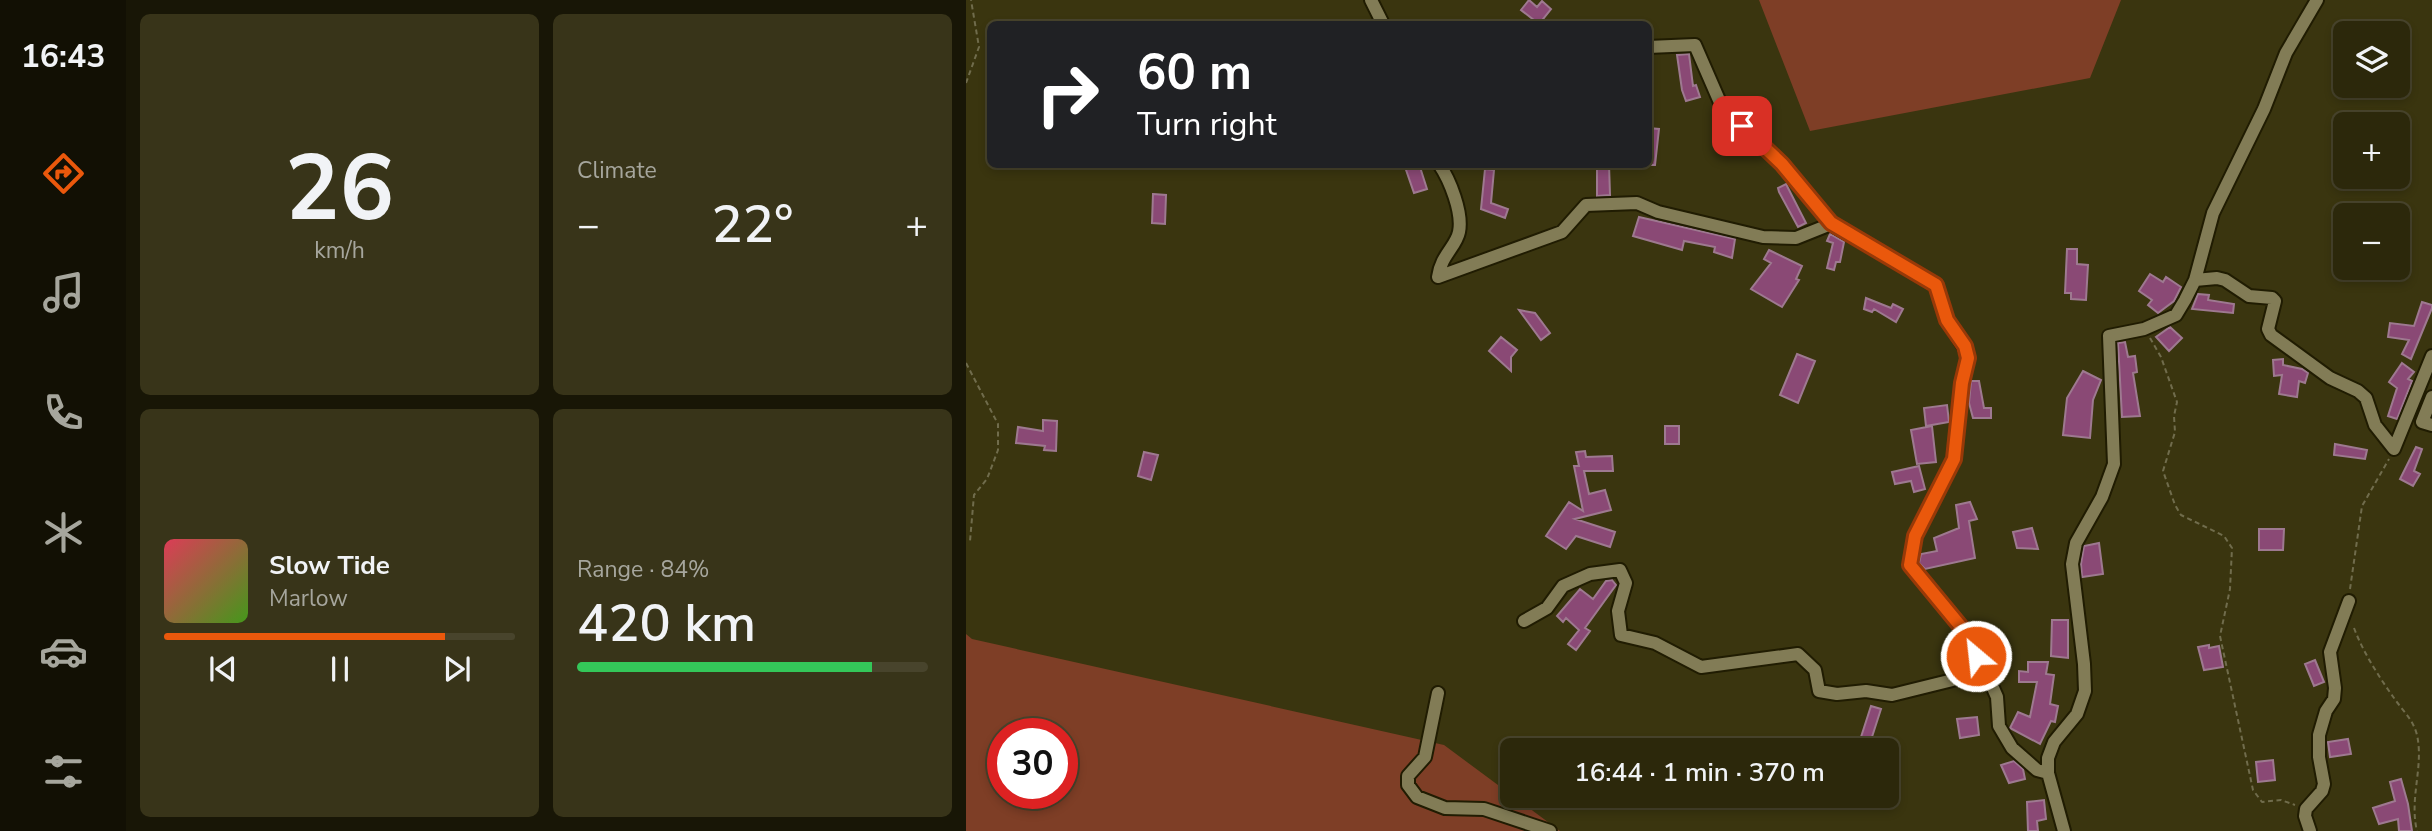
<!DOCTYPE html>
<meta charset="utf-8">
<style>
:root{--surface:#2c280b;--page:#383419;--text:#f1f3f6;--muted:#a6a69d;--line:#48442c;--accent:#ea580c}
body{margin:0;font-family:"Nunito Sans",sans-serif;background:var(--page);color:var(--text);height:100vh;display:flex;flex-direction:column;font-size:26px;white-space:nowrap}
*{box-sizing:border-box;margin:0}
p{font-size:23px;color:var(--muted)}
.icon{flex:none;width:38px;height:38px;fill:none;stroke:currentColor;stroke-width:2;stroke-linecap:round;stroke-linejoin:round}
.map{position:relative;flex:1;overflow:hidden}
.drawer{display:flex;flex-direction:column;gap:14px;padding:14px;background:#181606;width:840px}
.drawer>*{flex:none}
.top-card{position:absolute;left:21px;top:21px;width:665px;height:147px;border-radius:10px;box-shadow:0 4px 10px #0003,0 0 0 2px var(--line);background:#202124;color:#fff;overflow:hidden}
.buttons{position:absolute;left:1367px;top:21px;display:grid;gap:14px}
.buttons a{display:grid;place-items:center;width:77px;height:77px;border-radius:10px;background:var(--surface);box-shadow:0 4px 10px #0003,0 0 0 2px var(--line);font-size:35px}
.speed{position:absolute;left:21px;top:718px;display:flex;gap:14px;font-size:35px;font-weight:700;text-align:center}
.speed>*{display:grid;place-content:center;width:91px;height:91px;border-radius:50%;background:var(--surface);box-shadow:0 4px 10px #0003,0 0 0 2px var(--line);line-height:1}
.speed .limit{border:10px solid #d22;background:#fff;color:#111}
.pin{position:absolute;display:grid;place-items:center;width:60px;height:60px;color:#fff;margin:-30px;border-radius:14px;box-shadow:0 4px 10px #0006}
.me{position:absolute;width:77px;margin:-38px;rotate:332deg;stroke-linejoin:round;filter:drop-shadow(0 0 5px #0008)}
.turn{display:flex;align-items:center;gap:24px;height:147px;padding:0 35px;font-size:32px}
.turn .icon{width:91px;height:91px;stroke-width:2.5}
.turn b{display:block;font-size:49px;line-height:60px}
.big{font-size:52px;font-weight:600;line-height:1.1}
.drawer .widget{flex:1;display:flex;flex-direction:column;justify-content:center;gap:10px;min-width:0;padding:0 24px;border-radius:10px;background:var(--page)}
.drawer .dial{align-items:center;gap:0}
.dial b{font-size:91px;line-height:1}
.song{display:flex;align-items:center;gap:21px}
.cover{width:84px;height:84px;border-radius:10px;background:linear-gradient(135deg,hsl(350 70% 55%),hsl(100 70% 35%))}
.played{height:7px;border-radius:4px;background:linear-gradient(90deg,var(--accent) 80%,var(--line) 80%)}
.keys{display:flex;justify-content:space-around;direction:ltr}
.heat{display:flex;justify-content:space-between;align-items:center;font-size:38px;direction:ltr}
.charge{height:10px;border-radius:5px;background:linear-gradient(90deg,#34c759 84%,var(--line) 0)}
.drawer .tiles{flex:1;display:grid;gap:14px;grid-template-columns:repeat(2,1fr)}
.trip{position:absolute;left:534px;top:738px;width:399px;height:70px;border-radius:10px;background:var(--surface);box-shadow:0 4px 10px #0003,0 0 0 2px var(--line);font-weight:600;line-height:70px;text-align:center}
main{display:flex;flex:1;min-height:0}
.tab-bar{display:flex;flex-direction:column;width:126px;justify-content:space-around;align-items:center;background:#121004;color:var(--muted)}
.tab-bar .icon{width:49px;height:49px}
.tab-bar .current{color:var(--accent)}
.tab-bar b{font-size:32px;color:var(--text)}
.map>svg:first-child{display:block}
</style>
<main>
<nav class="tab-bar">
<b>16:43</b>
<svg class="icon current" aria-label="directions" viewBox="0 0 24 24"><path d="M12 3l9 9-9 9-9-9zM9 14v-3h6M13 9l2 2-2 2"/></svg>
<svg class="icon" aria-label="music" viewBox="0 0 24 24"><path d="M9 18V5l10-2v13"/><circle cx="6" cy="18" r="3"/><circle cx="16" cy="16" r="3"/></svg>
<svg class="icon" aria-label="phone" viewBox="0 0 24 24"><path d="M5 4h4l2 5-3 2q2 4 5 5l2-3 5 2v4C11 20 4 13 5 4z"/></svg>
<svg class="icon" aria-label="climate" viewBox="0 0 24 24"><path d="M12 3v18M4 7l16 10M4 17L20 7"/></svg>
<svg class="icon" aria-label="car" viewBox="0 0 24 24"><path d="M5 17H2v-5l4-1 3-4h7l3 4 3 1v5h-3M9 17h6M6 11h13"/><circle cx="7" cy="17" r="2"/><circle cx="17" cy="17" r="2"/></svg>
<svg class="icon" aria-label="filters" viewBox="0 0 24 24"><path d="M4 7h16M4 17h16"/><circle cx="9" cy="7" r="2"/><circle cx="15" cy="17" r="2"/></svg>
</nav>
<section class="drawer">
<div class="tiles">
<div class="widget dial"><b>26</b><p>km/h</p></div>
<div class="widget"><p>Climate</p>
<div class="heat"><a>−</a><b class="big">22°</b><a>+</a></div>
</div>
<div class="widget">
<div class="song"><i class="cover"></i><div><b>Slow Tide</b><p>Marlow</p></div></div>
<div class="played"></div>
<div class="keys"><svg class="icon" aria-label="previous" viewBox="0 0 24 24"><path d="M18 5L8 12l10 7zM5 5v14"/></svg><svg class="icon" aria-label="pause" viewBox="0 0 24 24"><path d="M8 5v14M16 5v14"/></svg><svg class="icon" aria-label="next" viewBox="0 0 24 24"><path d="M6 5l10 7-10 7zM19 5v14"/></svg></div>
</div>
<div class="widget"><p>Range · 84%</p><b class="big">420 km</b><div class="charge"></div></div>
</div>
</section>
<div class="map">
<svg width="1466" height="831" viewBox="0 0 1466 831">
<rect width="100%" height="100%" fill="#3a350f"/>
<path fill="#7e3e26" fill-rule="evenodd" d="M 793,0 L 1155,0 L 1124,78 L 844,131 Z
M 0,634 L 6,639 L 478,745 L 594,831 L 0,831 ZM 37,733 L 96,733 L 96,793 L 37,793 Z"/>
<path fill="#8a4975" stroke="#9e7990" stroke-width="2" d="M 563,0 L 571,7 L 576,1 L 585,9 L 573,24 L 555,10 Z
M 723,54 L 727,86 L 730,85 L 734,97 L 720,101 L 716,90 L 711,55 Z
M 682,128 L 693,129 L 689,165 L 682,165 Z
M 438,164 L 453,164 L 461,189 L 448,193 Z
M 631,164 L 643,164 L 644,195 L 631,196 Z
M 519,169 L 528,170 L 525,203 L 542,209 L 539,218 L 515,209 Z
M 820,184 L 840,223 L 832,227 L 813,192 L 812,188 Z
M 187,194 L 200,195 L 199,224 L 186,223 Z
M 673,217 L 769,239 L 766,258 L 748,252 L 749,247 L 718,241 L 716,250 L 667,236 Z
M 864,234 L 878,242 L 874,262 L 870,262 L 868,270 L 861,268 L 867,243 L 861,241 Z
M 1101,249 L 1111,249 L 1111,264 L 1122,265 L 1120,300 L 1105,299 L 1105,293 L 1099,293 Z
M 803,250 L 836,266 L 830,279 L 833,280 L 816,307 L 785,289 L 805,263 L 798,259 Z
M 1184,274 L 1197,282 L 1200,277 L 1215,287 L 1208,301 L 1192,313 L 1182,305 L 1186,300 L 1173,291 Z
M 1232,294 L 1243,295 L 1242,300 L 1268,304 L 1267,313 L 1226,309 Z
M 900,298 L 925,308 L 927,304 L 937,309 L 930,322 L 908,309 L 906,312 L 898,309 Z
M 1456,302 L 1466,305 L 1466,308 L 1445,359 L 1436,354 L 1443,340 L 1422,337 L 1424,323 L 1448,326 Z
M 553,310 L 569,313 L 584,333 L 575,340 Z
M 1204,327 L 1216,338 L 1203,351 L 1190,337 Z
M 535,337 L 551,350 L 545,357 L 545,371 L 523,351 Z
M 1159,342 L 1162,357 L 1169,356 L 1171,372 L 1167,373 L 1174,416 L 1156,417 L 1152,343 Z
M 831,354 L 849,361 L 832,403 L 814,395 Z
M 1317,359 L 1317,365 L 1336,369 L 1342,373 L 1339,383 L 1333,381 L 1331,397 L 1313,394 L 1316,375 L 1308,376 L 1307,360 Z
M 1436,363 L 1448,372 L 1442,379 L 1446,381 L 1431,419 L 1422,416 L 1431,388 L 1423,382 Z
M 1117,371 L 1135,380 L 1127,400 L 1124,438 L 1097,435 L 1101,398 Z
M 1005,381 L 1013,381 L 1018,408 L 1025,408 L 1025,418 L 1007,418 L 1003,403 Z
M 981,405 L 983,422 L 960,426 L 958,408 Z
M 77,420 L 91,421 L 90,451 L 78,450 L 79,446 L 50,443 L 52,427 L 77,431 Z
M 699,426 L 713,426 L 713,444 L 699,444 Z
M 966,426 L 970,462 L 951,464 L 945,430 Z
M 1369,444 L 1401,450 L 1399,459 L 1368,455 Z
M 1450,447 L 1456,449 L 1448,471 L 1454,474 L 1447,486 L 1434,479 Z
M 619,451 L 620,457 L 646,456 L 647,471 L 618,471 L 623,494 L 639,490 L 645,510 L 609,519 L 649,532 L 644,547 L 610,536 L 600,549 L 580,536 L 603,502 L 617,511 L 608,466 L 613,466 L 610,452 Z
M 178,452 L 192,455 L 185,480 L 172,476 Z
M 953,466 L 959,489 L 948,492 L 945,481 L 929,484 L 926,472 Z
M 1004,502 L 1011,519 L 1003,521 L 1009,558 L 959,569 L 953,563 L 955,554 L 971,551 L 968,538 L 993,528 L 990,505 Z
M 1066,528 L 1072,549 L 1051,548 L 1047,532 Z
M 1293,529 L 1318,529 L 1317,550 L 1293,550 Z
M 1133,543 L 1137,574 L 1116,577 L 1115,564 L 1118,546 Z
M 646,580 L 650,585 L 619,628 L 624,631 L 610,650 L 602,644 L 613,630 L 600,618 L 597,622 L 591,616 L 614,589 L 627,599 L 640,581 Z
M 1086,620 L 1102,620 L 1102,658 L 1085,656 Z
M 1243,645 L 1243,648 L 1253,646 L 1257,667 L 1238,670 L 1232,647 Z
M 1349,660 L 1358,682 L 1348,686 L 1339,664 Z
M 1062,662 L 1082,662 L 1080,674 L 1088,675 L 1084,704 L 1092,706 L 1089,722 L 1085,721 L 1074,744 L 1044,728 L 1052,712 L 1064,717 L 1071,682 L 1053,682 L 1053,671 L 1062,672 Z
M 905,706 L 915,709 L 905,740 L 895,737 Z
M 1011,717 L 1013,735 L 994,738 L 991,719 Z
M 1382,739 L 1385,754 L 1364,757 L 1362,742 Z
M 1307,760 L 1309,780 L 1292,782 L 1290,762 Z
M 1048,761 L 1057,769 L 1059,779 L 1043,783 L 1035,765 Z
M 1435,779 L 1442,804 L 1446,831 L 1433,831 L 1432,819 L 1413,824 L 1407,808 L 1429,801 L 1424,782 Z
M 1078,800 L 1080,819 L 1071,821 L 1072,831 L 1062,831 L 1061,802 Z"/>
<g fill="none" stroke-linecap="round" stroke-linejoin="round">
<defs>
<path id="street" d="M 405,0 L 417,24
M 682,47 L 729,45 L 756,107 L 816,164 L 865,224 L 970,285 L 981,320 L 998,347 L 1002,358 L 996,383 L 988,459 L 949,536 L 944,565 L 1005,639 L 1015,673 L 1027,688 L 1031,697 L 1033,726 L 1046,748 L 1071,770 L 1082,773
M 473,164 C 484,180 497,213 493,232 C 490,247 475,255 472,277 L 596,232 L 620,205 L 671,203 L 692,212 L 797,237 L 830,238 L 865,224
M 1229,280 L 1251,278 L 1259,280 L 1283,296 L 1306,298 L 1309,301 L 1302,329 L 1305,335 L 1364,378 L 1392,391 L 1400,398 L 1409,425 L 1428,449 L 1466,356
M 1466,397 L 1456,422 L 1466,425
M 558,621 L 581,608 L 597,586 L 624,574 L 654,570 L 660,583 L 652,611 L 655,635 L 689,643 L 735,667 L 832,654 L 849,670 L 853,691 L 871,694 L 900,691 L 926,695 L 1015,673
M 472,693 L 459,757 L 442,776 L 442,785 L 451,797 L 479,808 L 518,809 L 584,831
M 1098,831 L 1082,773 L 1082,758 L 1088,742 L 1111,714 L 1119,691 L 1118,664 L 1106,564 L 1110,543 L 1136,497 L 1148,464 L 1143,336 L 1178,329 L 1210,315 L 1219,300 L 1229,280 L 1247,213 L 1298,109 L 1320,53 L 1351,0
M 1344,831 L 1339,816 L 1340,809 L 1356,791 L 1358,784 L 1353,757 L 1353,735 L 1360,711 L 1368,699 L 1369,688 L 1364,652 L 1383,601"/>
</defs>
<use href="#street" stroke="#201c02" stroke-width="16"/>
<path stroke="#706c4c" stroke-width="2" stroke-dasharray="5 3.5" stroke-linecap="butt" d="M 0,83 L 13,47 L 5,0
M 1184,338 L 1195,357 L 1211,402 L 1208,416 L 1209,432 L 1197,471 L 1209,505 L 1215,515 L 1258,536 L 1266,548 L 1264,589 L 1254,636 L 1287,790 L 1296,802 L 1315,800 L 1329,805
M 0,363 L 32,424 L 32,450 L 21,479 L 8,495 L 4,541
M 1384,589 L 1396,506 L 1423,459
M 1388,628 C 1397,652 1413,677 1428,698 C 1436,710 1447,719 1451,735 C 1458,767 1443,798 1451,831"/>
<use href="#street" stroke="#827c56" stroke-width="12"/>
</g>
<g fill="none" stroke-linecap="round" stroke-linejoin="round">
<defs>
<path id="route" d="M 776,126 L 816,164 L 865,223 L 970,285 L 981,320 L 999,346 L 1002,358 L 996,383 L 988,459 L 949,536 L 944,565 L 1005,639 L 1010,656"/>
</defs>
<use href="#route" stroke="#983908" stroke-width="18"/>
<use href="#route" stroke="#ea580c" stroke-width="12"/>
</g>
</svg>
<div class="buttons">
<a><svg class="icon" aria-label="layers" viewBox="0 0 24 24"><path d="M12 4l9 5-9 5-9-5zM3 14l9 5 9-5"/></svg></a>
<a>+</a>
<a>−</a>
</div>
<div class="speed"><div class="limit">30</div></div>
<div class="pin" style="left:776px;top:126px;background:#d93025"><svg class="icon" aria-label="arrive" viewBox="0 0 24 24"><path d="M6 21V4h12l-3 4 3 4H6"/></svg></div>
<svg class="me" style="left:1010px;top:656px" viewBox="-20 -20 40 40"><circle r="17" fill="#ea580c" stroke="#fff" stroke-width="3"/><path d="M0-11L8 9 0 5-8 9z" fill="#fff"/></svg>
<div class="trip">16:44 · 1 min · 370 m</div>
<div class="top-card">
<div class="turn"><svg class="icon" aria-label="right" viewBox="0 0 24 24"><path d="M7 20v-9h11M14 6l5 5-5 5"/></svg><div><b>60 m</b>Turn right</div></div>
</div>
</div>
</main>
